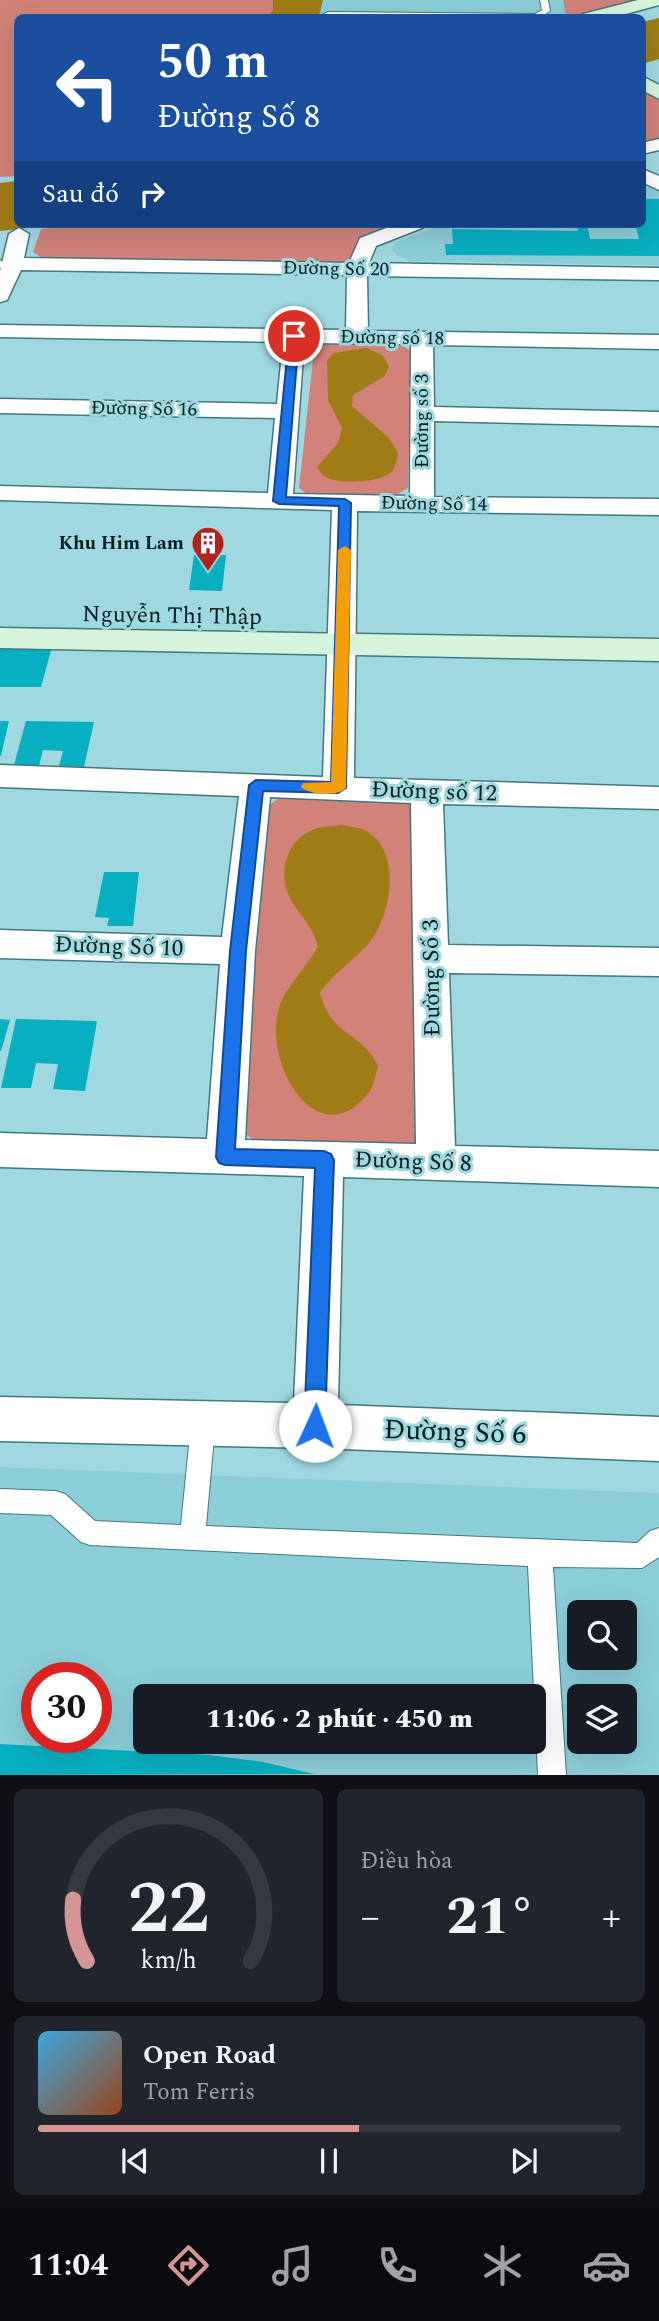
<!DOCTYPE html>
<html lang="vi">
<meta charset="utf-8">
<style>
:root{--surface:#171b24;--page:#20242c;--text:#f1f3f6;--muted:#9ea1a6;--line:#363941;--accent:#d59595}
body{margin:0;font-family:Spectral,serif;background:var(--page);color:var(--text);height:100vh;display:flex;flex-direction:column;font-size:26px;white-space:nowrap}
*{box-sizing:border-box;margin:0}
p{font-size:23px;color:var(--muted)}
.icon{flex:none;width:38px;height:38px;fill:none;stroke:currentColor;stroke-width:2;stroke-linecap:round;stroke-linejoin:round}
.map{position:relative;height:1775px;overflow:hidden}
.sheet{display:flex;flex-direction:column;gap:14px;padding:14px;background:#0d0f14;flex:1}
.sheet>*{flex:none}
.hud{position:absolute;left:14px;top:14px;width:632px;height:214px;border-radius:10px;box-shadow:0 7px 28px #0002;background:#1a4fa0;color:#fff;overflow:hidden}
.buttons{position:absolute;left:567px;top:1600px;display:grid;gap:14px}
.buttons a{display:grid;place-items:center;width:70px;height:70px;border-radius:10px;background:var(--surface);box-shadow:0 7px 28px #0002;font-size:35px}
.speed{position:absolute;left:21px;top:1662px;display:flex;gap:14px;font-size:35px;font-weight:700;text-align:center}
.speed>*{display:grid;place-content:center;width:91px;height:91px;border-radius:50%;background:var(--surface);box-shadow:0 7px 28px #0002;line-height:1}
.speed .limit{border:10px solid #d22;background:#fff;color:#111}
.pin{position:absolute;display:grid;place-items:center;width:60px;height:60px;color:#fff;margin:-30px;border:4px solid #fff;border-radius:50%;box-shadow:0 2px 7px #0007}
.me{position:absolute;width:77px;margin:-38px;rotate:2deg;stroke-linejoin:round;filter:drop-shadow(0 0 5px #0008)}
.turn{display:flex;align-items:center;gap:24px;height:147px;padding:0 28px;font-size:32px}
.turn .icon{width:91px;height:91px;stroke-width:2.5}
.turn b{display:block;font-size:49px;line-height:60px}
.then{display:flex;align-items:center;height:66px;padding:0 28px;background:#0003;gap:14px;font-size:26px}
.big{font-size:52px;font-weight:800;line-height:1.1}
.sheet .card{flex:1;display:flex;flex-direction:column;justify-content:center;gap:10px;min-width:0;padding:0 24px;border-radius:10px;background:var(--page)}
.sheet .dial{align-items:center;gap:0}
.dial svg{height:182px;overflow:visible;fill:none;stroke:var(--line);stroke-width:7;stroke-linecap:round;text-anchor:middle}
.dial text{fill:var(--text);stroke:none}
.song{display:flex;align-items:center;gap:21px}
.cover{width:84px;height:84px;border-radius:10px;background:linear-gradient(135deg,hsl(200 70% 55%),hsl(20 70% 35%))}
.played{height:7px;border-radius:4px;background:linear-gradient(90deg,var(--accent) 55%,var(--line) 55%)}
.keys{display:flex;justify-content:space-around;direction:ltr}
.heat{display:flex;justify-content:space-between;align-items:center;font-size:38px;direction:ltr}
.sheet .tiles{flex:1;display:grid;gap:14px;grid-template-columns:1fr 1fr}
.card:last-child{grid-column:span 2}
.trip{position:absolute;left:133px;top:1684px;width:413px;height:70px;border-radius:10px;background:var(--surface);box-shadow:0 7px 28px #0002;font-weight:800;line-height:70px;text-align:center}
.tab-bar{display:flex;height:112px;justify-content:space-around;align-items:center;background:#090b0e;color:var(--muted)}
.tab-bar .icon{width:49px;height:49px}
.tab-bar .on{color:var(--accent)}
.tab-bar b{font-size:32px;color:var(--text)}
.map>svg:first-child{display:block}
</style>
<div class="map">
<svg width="659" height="1775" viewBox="0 0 659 1775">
<rect width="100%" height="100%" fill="#a0d8e0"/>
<path fill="#8bced8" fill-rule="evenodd" d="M 0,0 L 639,0 L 571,18 L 18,18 L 17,176 L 0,177 Z
M 642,180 L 659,191 L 659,265 L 409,261 L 398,256 L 392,250 L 396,242 L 445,224 L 642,224 Z
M 0,1467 L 659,1493 L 659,1775 L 0,1775 ZM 579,1612 L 625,1612 L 625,1657 L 579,1657 ZM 37,1678 L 96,1678 L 96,1738 L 37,1738 ZM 145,1696 L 534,1696 L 534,1741 L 145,1741 ZM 579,1696 L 625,1696 L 625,1741 L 579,1741 Z"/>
<path fill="#d18379" d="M 0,0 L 273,0 L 273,10 L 266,17 L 18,18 L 17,176 L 0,177 Z
M 563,0 L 639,0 L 571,18 L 566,17 Z
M 642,89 L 659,99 L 659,141 L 642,146 Z
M 87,224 L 399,224 L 371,233 L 357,241 L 353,257 L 341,265 L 46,260 L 33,252 L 41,229 Z
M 322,343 L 400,344 L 411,351 L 408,488 L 394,496 L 308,495 L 299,488 L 314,350 Z
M 280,797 L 407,799 L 420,816 L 423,1135 L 410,1148 L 256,1142 L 238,1128 L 263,810 Z"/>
<path fill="#9f7c15" d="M 273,0 L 323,0 L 320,13 L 315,17 L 266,17 L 273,10 Z
M 659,18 L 659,59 L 642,64 L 642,22 Z
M 17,181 L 18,224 L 66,224 L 0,231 L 0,183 Z
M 366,348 L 382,355 L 389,366 L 385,376 L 353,395 L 352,406 L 388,437 L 398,453 C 397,460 396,468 390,473 C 378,483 336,485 324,476 C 321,474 319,470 317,467 L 338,443 L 342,428 L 328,400 L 327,361 L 334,353 Z
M 342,825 C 350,827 361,827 368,832 C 402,853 391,917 369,943 C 353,962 335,971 320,993 C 333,1040 360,1029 378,1066 C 376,1073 374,1085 370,1091 C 319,1160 260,1062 280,1005 C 285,990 309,962 318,947 C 312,921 294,912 287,891 C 279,867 289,838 315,829 C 323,826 333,826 342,825 Z"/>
<path fill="#07afc0" d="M 642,199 L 659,199 L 659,256 L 446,255 L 445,244 L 453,244 L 452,229 L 578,231 L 577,224 L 587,224 L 590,239 L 639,239 L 635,224 L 642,224 Z
M 194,555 L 226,555 L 222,591 L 189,590 Z
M 0,646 L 52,647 L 41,687 L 0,687 Z
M 0,721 L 9,721 L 1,756 L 0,756 Z
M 26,721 L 94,722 L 84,767 L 59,766 L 63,751 L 43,750 L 39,766 L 14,765 Z
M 104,872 L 139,872 L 133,926 L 107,926 L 109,918 L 95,917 Z
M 0,1019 L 10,1020 L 1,1051 L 0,1051 Z
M 16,1019 L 97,1021 L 85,1091 L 53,1089 L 58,1064 L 36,1063 L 31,1088 L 1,1088 Z
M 0,1744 L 209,1755 L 263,1762 L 314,1774 L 0,1775 Z"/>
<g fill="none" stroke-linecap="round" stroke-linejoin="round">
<defs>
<path id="lane" d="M 540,0 L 548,0 L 550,11 L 539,18 L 328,16 L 324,14 L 328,12 L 535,14 L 542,10 Z
M 0,260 L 5,265 L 0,268 Z
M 203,1414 L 211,1418 L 215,1426 L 206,1526 L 637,1543 L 650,1531 L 659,1528 L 659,1557 L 642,1568 L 553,1567 L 566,1775 L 538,1775 L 528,1566 L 90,1545 L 81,1542 L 51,1515 L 0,1513 L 0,1489 L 56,1491 L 65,1494 L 95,1521 L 181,1525 L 191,1426 L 195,1418 Z"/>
<path id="street" d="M 659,139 L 659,150 L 642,154 L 642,143 Z
M 642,169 L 659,176 L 659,190 L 642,182 Z
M 397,224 L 425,224 L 422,228 L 376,246 L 369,263 L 659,268 L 659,280 L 367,276 L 368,331 L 659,335 L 659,349 L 433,345 L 434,407 L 659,412 L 659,426 L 434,421 L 434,497 L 659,499 L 659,515 L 357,511 L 354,778 L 659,787 L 659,809 L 443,804 L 448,945 L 659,948 L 659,976 L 449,973 L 455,1146 L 659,1151 L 659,1187 L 343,1177 L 338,1405 L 659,1417 L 659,1461 L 315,1448 L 0,1441 L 0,1397 L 294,1403 L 304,1176 L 0,1167 L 0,1133 L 207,1139 L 220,964 L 0,958 L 0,930 L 222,937 L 239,796 L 0,787 L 0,765 L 323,777 L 332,510 L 0,500 L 0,486 L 268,493 L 275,418 L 0,413 L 0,399 L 277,404 L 283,342 L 0,337 L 0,325 L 346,330 L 347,275 L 21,270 L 7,300 L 0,302 L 0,271 L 9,234 L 19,228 L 29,234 L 24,258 L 349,263 L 360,238 ZM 304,343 L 411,344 L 410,496 L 293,494 ZM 270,797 L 411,803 L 416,1144 L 245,1140 L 255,951 Z"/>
<path id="secondary" d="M 638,0 L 659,0 L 659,5 L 611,18 L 581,18 L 583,14 Z
M 642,76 L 659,85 L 659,99 L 642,90 Z
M 0,628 L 659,639 L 659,661 L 0,648 Z"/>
</defs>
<use href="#lane" stroke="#427880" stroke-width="2"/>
<use href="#street" stroke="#427880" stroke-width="3"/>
<use href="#secondary" stroke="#427880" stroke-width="3"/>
<use href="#lane" fill="#fff" fill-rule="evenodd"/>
<use href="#street" fill="#fff" fill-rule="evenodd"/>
<use href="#secondary" fill="#d6f4db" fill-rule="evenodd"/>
</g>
<path fill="#1a73e8" stroke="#114b97" stroke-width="2" d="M 294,333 L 299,336 L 286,497 L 345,499 L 351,503 L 346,788 L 338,793 L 263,791 L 246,951 L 235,1149 L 324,1151 L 331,1154 L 334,1160 L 325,1426 L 322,1434 L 315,1437 L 307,1434 L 304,1426 L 315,1168 L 225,1165 L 219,1163 L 216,1157 L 230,951 L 249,785 L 256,780 L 331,782 L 339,506 L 279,504 L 273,501 L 289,336 Z"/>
<path fill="#f59e0b" d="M 345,546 L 351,550 L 346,788 C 338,797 309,795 301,787 L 303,783 L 331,782 L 338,550 Z"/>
<defs>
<symbol id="building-pin" viewBox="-11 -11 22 30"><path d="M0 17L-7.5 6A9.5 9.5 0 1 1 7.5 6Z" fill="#b2221f" stroke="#a0d8e0"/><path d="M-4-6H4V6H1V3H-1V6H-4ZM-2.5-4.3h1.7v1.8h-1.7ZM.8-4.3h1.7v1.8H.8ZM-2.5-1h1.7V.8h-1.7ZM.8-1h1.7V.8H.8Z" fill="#fff"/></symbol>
</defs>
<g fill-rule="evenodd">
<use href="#building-pin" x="189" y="524" width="38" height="52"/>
</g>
<g text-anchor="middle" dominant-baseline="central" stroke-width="6" stroke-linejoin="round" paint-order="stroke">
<g font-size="19" fill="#051c1f" stroke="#a0d8e0">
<text transform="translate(336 269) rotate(1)">Đường Số 20</text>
<text transform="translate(392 338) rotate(1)">Đường số 18</text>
<text transform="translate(144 409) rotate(1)">Đường Số 16</text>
<text transform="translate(422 421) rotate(-90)">Đường số 3</text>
<text transform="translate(434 504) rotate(1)">Đường Số 14</text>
</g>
<g font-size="19" font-weight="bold" fill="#051c1f" stroke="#a0d8e0" text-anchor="end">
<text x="184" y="543">Khu Him Lam</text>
</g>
<g font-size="23" fill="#051c1f" stroke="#a0d8e0">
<text transform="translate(172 616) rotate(1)">Nguyễn Thị Thập</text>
<text transform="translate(434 792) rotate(2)">Đường số 12</text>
<text transform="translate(119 947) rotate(2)">Đường Số 10</text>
<text transform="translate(432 978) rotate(-91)">Đường Số 3</text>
<text transform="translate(413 1162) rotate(2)">Đường Số 8</text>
</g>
<g font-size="28" fill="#051c1f" stroke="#a0d8e0">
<text transform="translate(455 1432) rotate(2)">Đường Số 6</text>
</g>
</g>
</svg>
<div class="buttons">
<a><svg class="icon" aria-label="search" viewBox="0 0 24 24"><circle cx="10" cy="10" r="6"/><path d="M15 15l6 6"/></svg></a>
<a><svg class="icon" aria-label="layers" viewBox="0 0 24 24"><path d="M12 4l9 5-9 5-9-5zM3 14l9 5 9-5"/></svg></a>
</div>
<div class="speed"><div class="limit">30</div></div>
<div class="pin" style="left:294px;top:336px;background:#d93025"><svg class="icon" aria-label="arrive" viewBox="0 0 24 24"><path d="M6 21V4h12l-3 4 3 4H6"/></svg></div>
<svg class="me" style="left:315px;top:1426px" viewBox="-20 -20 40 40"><circle r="19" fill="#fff"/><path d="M0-13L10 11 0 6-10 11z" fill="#1a73e8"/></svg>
<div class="trip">11:06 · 2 phút · 450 m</div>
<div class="hud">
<div class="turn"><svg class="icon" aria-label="left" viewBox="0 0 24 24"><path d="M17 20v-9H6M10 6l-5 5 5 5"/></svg><div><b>50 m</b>Đường Số 8</div></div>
<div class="then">Sau đó<svg class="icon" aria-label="right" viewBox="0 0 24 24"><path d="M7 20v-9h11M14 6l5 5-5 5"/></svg></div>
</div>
</div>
<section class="sheet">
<div class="tiles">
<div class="card dial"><svg viewBox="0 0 100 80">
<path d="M14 69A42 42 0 1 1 86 69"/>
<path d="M14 69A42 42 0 0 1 8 42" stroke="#d59595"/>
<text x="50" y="56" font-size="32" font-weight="700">22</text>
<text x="50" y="72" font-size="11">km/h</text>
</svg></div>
<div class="card"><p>Điều hòa</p>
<div class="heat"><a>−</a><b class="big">21°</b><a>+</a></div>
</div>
<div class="card">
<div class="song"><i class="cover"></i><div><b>Open Road</b><p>Tom Ferris</p></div></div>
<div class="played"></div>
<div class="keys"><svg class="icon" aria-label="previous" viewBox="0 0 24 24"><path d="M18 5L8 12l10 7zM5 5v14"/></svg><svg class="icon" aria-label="pause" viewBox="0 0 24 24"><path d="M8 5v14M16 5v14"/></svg><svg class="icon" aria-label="next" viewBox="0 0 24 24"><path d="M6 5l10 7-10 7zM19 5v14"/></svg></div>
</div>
</div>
</section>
<nav class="tab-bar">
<b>11:04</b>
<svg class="icon on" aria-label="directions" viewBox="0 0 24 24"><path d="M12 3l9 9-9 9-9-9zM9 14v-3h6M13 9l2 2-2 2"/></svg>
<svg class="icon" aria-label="music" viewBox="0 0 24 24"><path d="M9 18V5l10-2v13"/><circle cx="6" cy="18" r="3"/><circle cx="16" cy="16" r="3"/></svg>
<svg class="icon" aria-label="phone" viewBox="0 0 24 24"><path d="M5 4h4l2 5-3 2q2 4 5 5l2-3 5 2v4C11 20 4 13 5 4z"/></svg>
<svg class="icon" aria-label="climate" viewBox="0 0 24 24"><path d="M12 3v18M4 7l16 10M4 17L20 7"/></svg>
<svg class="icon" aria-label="car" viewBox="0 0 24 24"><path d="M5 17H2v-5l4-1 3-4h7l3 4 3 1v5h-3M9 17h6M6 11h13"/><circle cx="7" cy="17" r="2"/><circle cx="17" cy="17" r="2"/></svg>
</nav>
